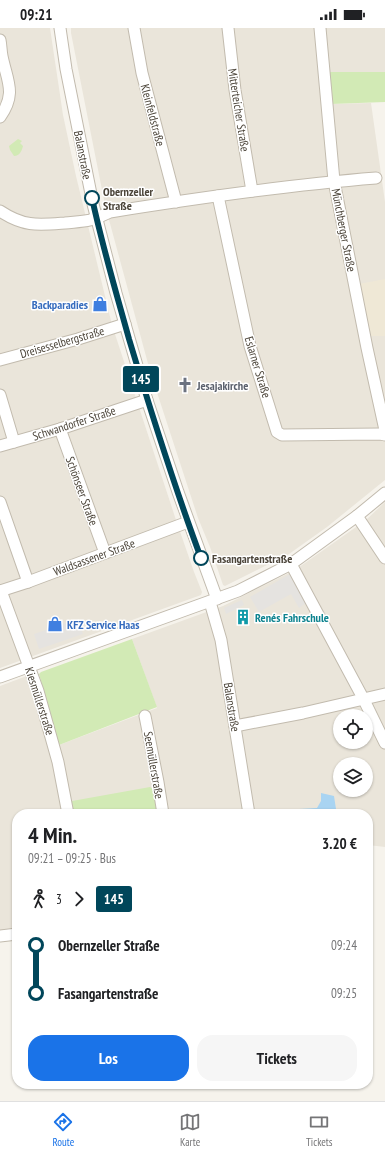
<!DOCTYPE html>
<html lang="de">
<meta charset="utf-8">
<style>
:root{--surface:#fff;--page:#f6f6f6;--text:#202124;--muted:#757577;--line:#e0e0e0;--accent:#1a73e8}
body{margin:0;font-family:"PT Sans Narrow",sans-serif;background:var(--page);color:var(--text);height:100vh;display:flex;flex-direction:column;font-size:15px;white-space:nowrap}
*{box-sizing:border-box;margin:0}
p{font-size:13px;color:var(--muted)}
.icon{flex:none;width:22px;height:22px;fill:none;stroke:currentColor;stroke-width:2;stroke-linecap:round;stroke-linejoin:round}
.map{position:relative;flex:1;overflow:hidden}
.sheet{position:absolute;left:12px;top:781px;width:361px;height:280px;display:flex;flex-direction:column;background:var(--surface);border-radius:16px;box-shadow:0 1px 3px #0004}
.sheet>*{flex:none}
.badge{padding:0 8px;border-radius:3px;font-size:14px;line-height:26px}
.fabs{position:absolute;left:333px;top:681px;display:grid;gap:8px}
.fabs a{display:grid;place-items:center;width:40px;height:40px;border-radius:50%;background:var(--surface);box-shadow:0 1px 3px #0004;font-size:20px}
.map>.badge{position:absolute;translate:-50% -50%;box-shadow:0 0 0 2px #fff}
.legs{display:flex;align-items:center;gap:6px;height:44px;padding:0 16px;font-size:13px}
.legs p{margin-inline-start:auto}
.summary{display:flex;align-items:center;justify-content:space-between;height:68px;padding:0 16px}
h1{font-size:22px;font-weight:700;line-height:30px}
.primary-button{display:flex;gap:8px;margin-top:auto;padding:8px 16px}
.primary-button a{flex:1;height:46px;border-radius:16px;background:var(--accent);color:#fff;font-size:16px;font-weight:700;line-height:46px;text-align:center}
.primary-button a+a{background:var(--page);color:var(--text)}
ul{padding:0 16px;list-style:none}
li{display:flex;align-items:center;gap:14px;height:48px;font-size:15px}
li i{display:grid;place-items:center;width:6px;height:100%;margin:0 5px;background:currentColor}
li i::after{content:'';width:10px;height:10px;margin:-5px;border:3px solid;border-radius:50%;background:var(--surface)}
li p{margin-inline-start:auto}
li:first-child i{background:linear-gradient(#0000 50%,currentColor 0)}
li:last-child i{background:linear-gradient(currentColor 50%,#0000 0)}
.status{display:flex;justify-content:space-between;align-items:center;height:28px;padding:0 20px;background:var(--surface);direction:ltr}
.status svg{height:11px;fill:currentColor}
.tabs{display:flex;justify-content:space-around;align-items:center;height:56px;border-top:1px solid var(--line);background:var(--surface);font-size:11px;color:var(--muted)}
.tabs a{display:grid;justify-items:center;gap:2px}
.tabs .on{color:var(--accent)}
.map>svg:first-child{display:block}
</style>
<div class="status"><b>09:21</b><svg viewBox="0 0 49 12"><path d="M0 12V9h3v3zM5 12V6h3v6zM10 12V3h3v9zM15 12V0h3v12zM26 1h20v11H26zM47 4h2v5h-2z"/></svg></div>
<div class="map">
<svg width="385" height="1073" viewBox="0 0 385 1073">
<rect width="100%" height="100%" fill="#f6f3ec"/>
<!-- residential -->
<g fill="#eae5da" fill-rule="evenodd">
<path d="M 0,0 L 50,0 L 63,87 L 76,148 L 112,297 L 175,489 L 194,544 L 202,564 L 201,567 L 0,640 Z"/>
<path d="M 71,0 L 385,0 L 385,44 L 328,44 L 331,76 L 371,75 L 385,174 L 385,452 L 327,499 L 289,526 L 225,558 L 223,557 L 210,519 L 198,490 L 150,343 L 105,177 L 71,5 Z"/>
<path d="M 385,474 L 385,819 L 368,817 L 368,786 L 17,786 L 17,912 L 0,914 L 0,658 L 24,649 L 39,646 L 59,717 L 157,680 L 132,611 L 223,578 L 295,542 L 366,492 ZM 340,688 L 366,688 L 366,714 L 340,714 ZM 340,736 L 366,736 L 366,762 L 340,762 Z"/>
</g>
<!-- education -->
<path fill="#efe8d6" d="M 385,251 L 385,308 L 369,308 L 359,256 Z"/>
<!-- green -->
<g fill="#d2eab5">
<path d="M 327,44 L 385,44 L 385,74 L 331,76 Z"/>
<path d="M 18,111 L 22,113 L 20,115 L 23,118 C 22,122 20,128 14,128 L 10,122 L 9,118 Z"/>
<path d="M 132,611 L 157,679 L 59,717 L 39,646 L 41,644 Z"/>
<path d="M 150,759 L 156,763 L 161,786 L 71,786 L 70,777 L 72,773 Z"/>
</g>
<!-- parking -->
<g fill="#e5e3e0">
<path d="M 290,546 L 306,575 L 299,580 L 291,566 L 259,584 L 250,569 Z"/>
<path d="M 242,572 L 244,577 L 226,586 L 224,580 Z"/>
<path d="M 78,591 L 83,606 L 39,621 L 34,606 Z"/>
</g>
<!-- water -->
<path fill="#a9d4f2" d="M 321,765 L 334,768 L 336,781 L 325,781 L 321,786 L 288,786 L 299,781 L 317,780 L 321,773 Z"/>
<g fill="none" stroke-linecap="round" stroke-linejoin="round">
<defs>
<g id="minor">
<path d="M 60,0 L 66,41 L 93,176 L 116,265 L 147,372 L 178,464 L 217,571"/>
<path d="M 134,0 L 142,45 L 176,174"/>
<path d="M 228,0 L 235,62 L 252,163"/>
<path d="M 320,0 L 334,153 L 367,320 L 385,402"/>
<path d="M 0,12 C 1,17 1,23 2,28 C 7,53 17,65 0,89"/>
<path d="M 218,168 L 250,318 L 277,404 L 282,407 L 380,406 L 385,407"/>
<path d="M 0,183 C 24,199 38,197 65,195 C 73,194 82,194 90,192 C 97,190 104,187 110,184 C 198,170 287,157 376,150"/>
<path d="M 0,332 L 78,311 L 125,296"/>
<path d="M 0,367 L 14,414"/>
<path d="M 60,401 L 105,525"/>
<path d="M 0,418 L 60,401 L 147,372"/>
<path d="M 0,474 L 28,554"/>
<path d="M 357,488 L 385,530"/>
<path d="M 291,536 L 363,670 L 385,715"/>
<path d="M 0,563 L 28,554 L 188,494"/>
<path d="M 1,563 L 38,663 L 58,734 L 68,786"/>
<path d="M 210,574 L 221,612 L 249,786"/>
<path d="M 0,649 L 238,563 L 291,536 L 357,488 L 385,465"/>
<path d="M 145,688 L 158,754 L 163,786"/>
<path d="M 235,698 L 303,685 L 385,666"/>
<path d="M 0,908 L 17,906"/>
</g>
</defs>
<!-- minor casing -->
<use href="#minor" stroke="#c2bbae" stroke-width="13"/>
<!-- minor -->
<use href="#minor" stroke="#fff" stroke-width="11"/>
</g>
<g fill="none" stroke-linecap="round" stroke-linejoin="round">
<defs>
<path id="line-1" d="M 92,170 C 102,217 116,264 129,311 C 151,384 174,458 201,530"/>
</defs>
<!-- line-1 casing -->
<use href="#line-1" stroke="#fff" stroke-width="9"/>
<!-- line-1 -->
<use href="#line-1" stroke="#00465a" stroke-width="6"/>
</g>
<!-- icons -->
<defs>
<symbol id="shop-bare" viewBox="-9 -9 18 18"><path d="M-5-2.5h2.3a2.7 3.5 0 0 1 5.4 0H5L5.5 6h-11ZM-1.5-2.5h3a1.5 2.3 0 0 0-3 0Z" fill="#3f7fe0" stroke="#fff" stroke-width="2.5" paint-order="stroke"/></symbol>
<symbol id="church-bare" viewBox="-9 -9 18 18"><path d="M-1.2-6h2.4v3.5h3.3v2.4h-3.3V6h-2.4V-.1h-3.3v-2.4h3.3Z" fill="#6b7280" stroke="#fff" stroke-width="2.5" paint-order="stroke"/></symbol>
<symbol id="building-bare" viewBox="-9 -9 18 18"><path d="M-4-6H4V6H1V3H-1V6H-4ZM-2.5-4.3h1.7v1.8h-1.7ZM.8-4.3h1.7v1.8H.8ZM-2.5-1h1.7V.8h-1.7ZM.8-1h1.7V.8H.8Z" fill="#0f9aa8" stroke="#fff" stroke-width="2.5" paint-order="stroke"/></symbol>
</defs>
<g fill-rule="evenodd">
<use href="#shop-bare" x="89" y="265" width="22" height="22"/>
<use href="#church-bare" x="174" y="346" width="22" height="22"/>
<use href="#building-bare" x="232" y="578" width="22" height="22"/>
<use href="#shop-bare" x="44" y="585" width="22" height="22"/>
</g>
<!-- markers -->
<g fill="#fff" stroke="#00465a" stroke-width="2">
<circle cx="92" cy="170" r="7"/>
<circle cx="201" cy="530" r="7"/>
</g>
<g text-anchor="middle" dominant-baseline="central" stroke-width="3" stroke-linejoin="round" paint-order="stroke">
<!-- street labels -->
<g font-size="12" fill="#4b4439" stroke="#fff">
<text transform="translate(239 82) rotate(81)">Mitterteicher Straße</text>
<text transform="translate(153 87) rotate(75)">Kleinfeldstraße</text>
<text transform="translate(83 127) rotate(79)">Balanstraße</text>
<text transform="translate(344 202) rotate(79)">Münchberger Straße</text>
<text transform="translate(62 314) rotate(-16)">Dreisesselbergstraße</text>
<text transform="translate(258 339) rotate(73)">Eslarner Straße</text>
<text transform="translate(74 395) rotate(-18)">Schwandorfer Straße</text>
<text transform="translate(82 463) rotate(70)">Schönseer Straße</text>
<text transform="translate(94 529) rotate(-20)">Waldsassener Straße</text>
<text transform="translate(40 673) rotate(72)">Kiesmüllerstraße</text>
<text transform="translate(232 679) rotate(81)">Balanstraße</text>
<text transform="translate(154 737) rotate(80)">Seemüllerstraße</text>
</g>
<!-- stop labels -->
<g font-size="12" font-weight="bold" fill="#4b4439" stroke="#fff" text-anchor="start">
<text x="103" y="163">Obernzeller<tspan x="103" dy="14">Straße</tspan></text>
<text x="212" y="530">Fasangartenstraße</text>
</g>
<!-- shop labels -->
<g font-size="12" font-weight="bold" fill="#366cbe" stroke="#fff" text-anchor="end">
<text x="88" y="276">Backparadies</text>
<text x="67" y="596" text-anchor="start">KFZ Service Haas</text>
</g>
<!-- worship labels -->
<g font-size="12" font-weight="bold" fill="#5b616d" stroke="#fff" text-anchor="start">
<text x="197" y="357">Jesajakirche</text>
</g>
<!-- culture labels -->
<g font-size="12" font-weight="bold" fill="#0d838f" stroke="#fff" text-anchor="start">
<text x="255" y="589">Renés Fahrschule</text>
</g>
</g>
</svg>
<div class="fabs">
<a><svg class="icon" aria-label="locate" viewBox="0 0 24 24"><circle cx="12" cy="12" r="6"/><path d="M12 2v4M12 18v4M2 12h4M18 12h4"/></svg></a>
<a><svg class="icon" aria-label="layers" viewBox="0 0 24 24"><path d="M12 4l9 5-9 5-9-5zM3 14l9 5 9-5"/></svg></a>
</div>
<b class="badge" style="left:141px;top:351px;background:#00465a;color:#fff">145</b>
<section class="sheet">
<div class="summary"><div><h1>4 Min.</h1><p>09:21 – 09:25 · Bus</p></div><b>3.20 €</b></div>
<div class="legs"><svg class="icon" aria-label="walk" viewBox="0 0 24 24"><circle cx="13" cy="4" r="2"/><path d="M13 8l-2 6 4 7M11 14l-3 7M7 12l3-4h3l4 4"/></svg>3<svg class="icon" aria-label="forward" viewBox="0 0 24 24"><path d="M9 5l7 7-7 7"/></svg><b class="badge" style="background:#00465a;color:#fff">145</b></div>
<ul>
<li><i style="color:#00465a"></i><b>Obernzeller Straße</b><p>09:24</p></li>
<li><i style="color:#00465a"></i><b>Fasangartenstraße</b><p>09:25</p></li>
</ul>
<div class="primary-button"><a>Los</a><a>Tickets</a></div>
</section>
</div>
<nav class="tabs">
<a class="on"><svg class="icon" aria-label="directions" viewBox="0 0 24 24"><path d="M12 3l9 9-9 9-9-9zM9 14v-3h6M13 9l2 2-2 2"/></svg>Route</a>
<a><svg class="icon" aria-label="map" viewBox="0 0 24 24"><path d="M3 6l6-2 6 2 6-2v14l-6 2-6-2-6 2zM9 4v14M15 6v14"/></svg>Karte</a>
<a><svg class="icon" aria-label="tickets" viewBox="0 0 24 24"><path d="M3 7h18v10H3zM15 7v10"/></svg>Tickets</a>
</nav>
